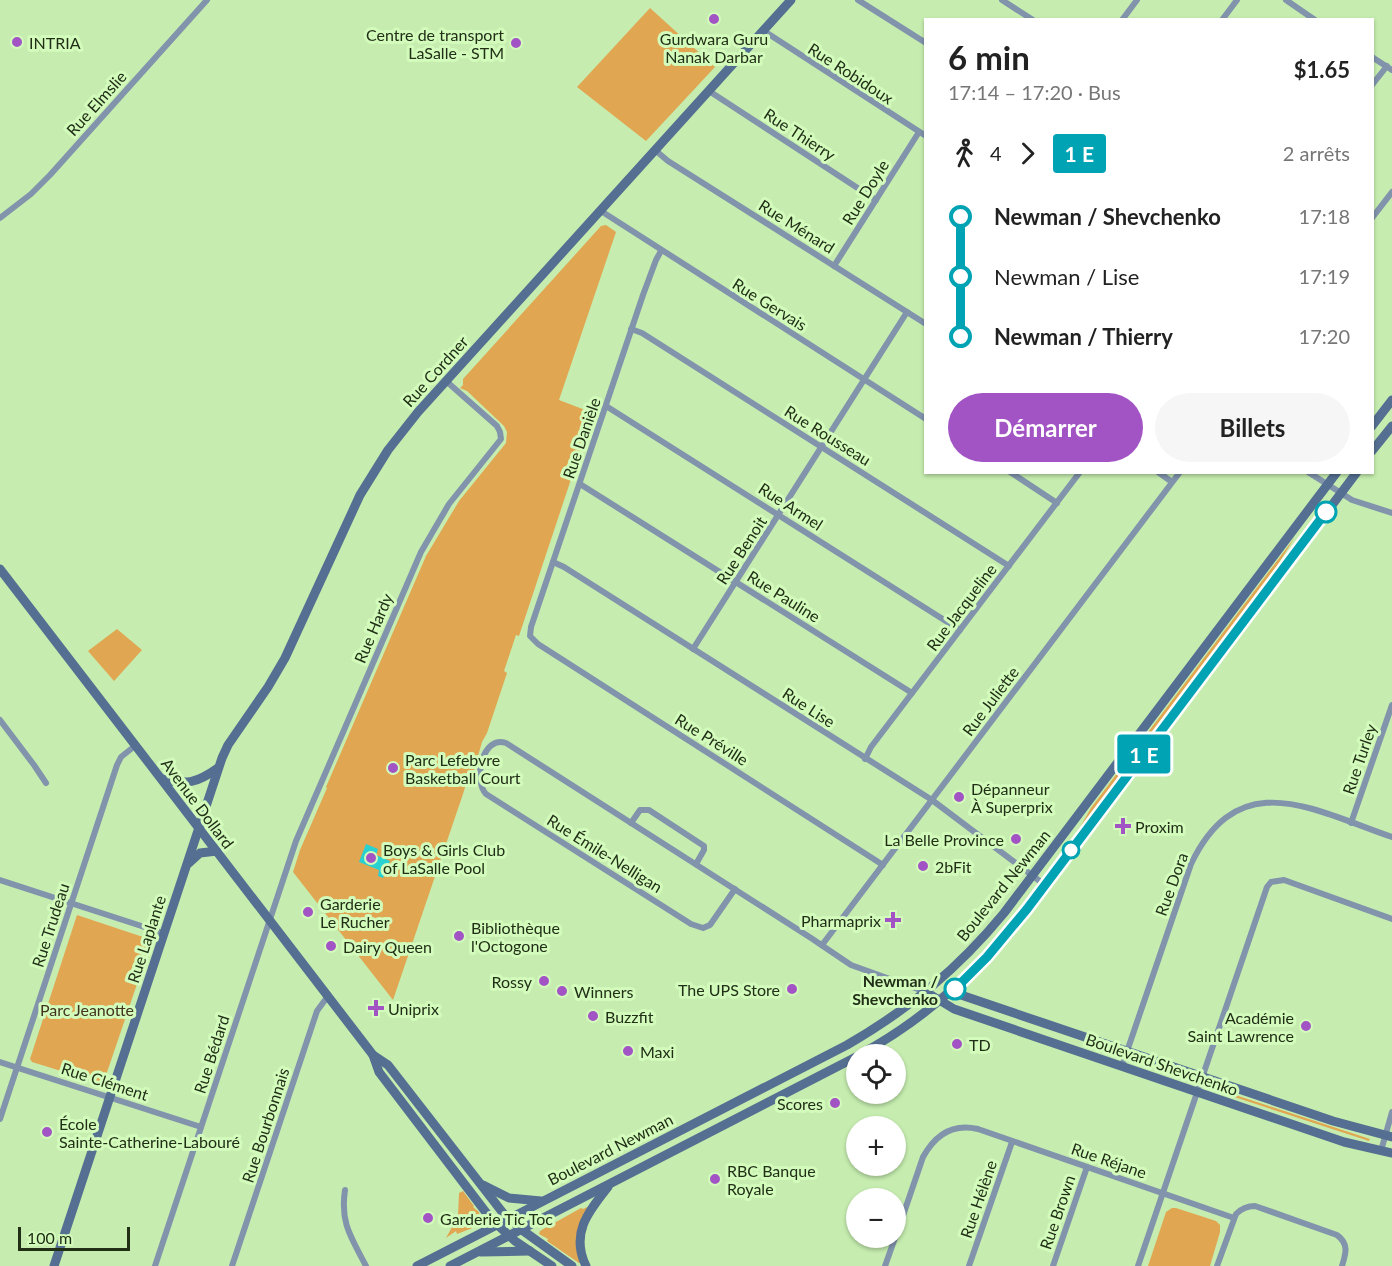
<!DOCTYPE html>
<html lang="fr">
<meta charset="utf-8">
<style>
:root{--surface:#fff;--page:#f6f6f6;--text:#222;--muted:#767676;--accent:#a254c5}
body{margin:0;font-family:Lato,sans-serif;background:var(--page);color:var(--text);height:100vh;display:flex;flex-direction:column;font-size:22px;white-space:nowrap}
*{box-sizing:border-box;margin:0}
p{font-size:20px;color:var(--muted)}
.icon{flex:none;width:33px;height:33px;fill:none;stroke:currentColor;stroke-width:2;stroke-linecap:round;stroke-linejoin:round}
.map{position:relative;flex:1;overflow:hidden}
.details{position:absolute;left:924px;top:18px;width:450px;height:456px;display:flex;flex-direction:column;background:var(--surface);border-radius:0px;box-shadow:0 2px 4px #0004}
.details>*{flex:none}
.badge{padding:0 12px;border-radius:4px;font-size:21px;line-height:39px}
.controls{position:absolute;left:846px;top:1044px;display:grid;gap:12px}
.controls a{display:grid;place-items:center;width:60px;height:60px;border-radius:50%;background:var(--surface);box-shadow:0 2px 4px #0004;font-size:30px}
.scale{position:absolute;left:18px;bottom:15px;width:112px;box-sizing:border-box;padding-left:6px;border:3px solid #212f17;border-top:0;font-size:16px;line-height:21px;white-space:nowrap;color:#212f17;-webkit-text-stroke:4px #d3fbbc;paint-order:stroke}
.map>.badge{position:absolute;translate:-50% -50%;box-shadow:0 0 0 3px #fff}
.legs{display:flex;align-items:center;gap:9px;height:66px;padding:0 24px;font-size:20px}
.legs p{margin-inline-start:auto}
.summary{display:flex;align-items:center;justify-content:space-between;height:102px;padding:0 24px}
h1{font-size:33px;font-weight:700;line-height:45px}
.action{display:flex;gap:12px;margin-top:auto;padding:12px 24px}
.action a{flex:1;height:69px;border-radius:36px;background:var(--accent);color:#fff;font-size:24px;font-weight:700;line-height:69px;text-align:center}
.action a+a{background:var(--page);color:var(--text)}
ul{padding:0 24px;list-style:none}
li{display:flex;align-items:center;gap:21px;height:60px;font-size:22px}
li i{display:grid;place-items:center;width:9px;height:100%;margin:0 8px;background:currentColor}
li i::after{content:'';width:15px;height:15px;margin:-8px;border:4px solid;border-radius:50%;background:var(--surface)}
li p{margin-inline-start:auto}
li:first-child i{background:linear-gradient(#0000 50%,currentColor 0)}
li:last-child i{background:linear-gradient(currentColor 50%,#0000 0)}
.map>svg:first-child{display:block}
</style>
<div class="map">
<svg width="1392" height="1266" viewBox="0 0 1392 1266">
<rect width="100%" height="100%" fill="#c6edaf"/>
<!-- green -->
<g fill="#e1a651">
<path d="M 650,8 L 715,67 L 646,141 L 577,87 Z"/>
<path d="M 606,225 L 616,232 L 559,400 L 593,413 L 519,636 L 516,635 L 504,671 L 507,673 L 487,733 L 482,742 L 471,781 L 467,781 L 463,794 L 393,1000 L 293,872 L 300,850 L 327,788 L 326,787 L 426,556 L 459,501 L 506,443 L 507,432 L 504,426 L 467,391 L 460,388 L 463,385 L 463,379 L 601,226 Z"/>
<path d="M 1295,537 L 1277,566 L 1075,836 L 1091,808 Z"/>
<path d="M 117,629 L 142,650 L 114,681 L 88,651 Z"/>
<path d="M 77,915 L 152,940 L 103,1084 L 32,1062 L 30,1059 Z"/>
<path d="M 1214,1088 L 1370,1139 L 1369,1141 L 1213,1090 Z"/>
<path d="M 463,1191 L 474,1206 L 473,1207 L 479,1212 L 481,1221 L 475,1227 L 457,1234 L 456,1231 L 446,1238 L 458,1216 L 459,1193 Z"/>
<path d="M 587,1207 L 581,1263 L 579,1263 L 547,1241 L 548,1239 L 539,1234 L 540,1231 L 581,1208 L 583,1209 Z"/>
<path d="M 1176,1208 L 1216,1221 L 1220,1225 L 1220,1232 L 1210,1266 L 1148,1266 L 1166,1212 L 1172,1208 Z"/>
</g>
<!-- water -->
<path fill="#29d1d0" d="M 366,844 L 378,849 L 376,855 L 390,861 L 383,878 L 378,876 L 379,870 L 359,862 Z"/>
<g fill="none" stroke-linecap="round" stroke-linejoin="round">
<!-- street -->
<g stroke="#8194ac" stroke-width="6">
<path d="M 858,0 L 926,43"/>
<path d="M 1002,0 L 1033,20"/>
<path d="M 1286,0 L 1315,20"/>
<path d="M 1122,20 L 1137,0"/>
<path d="M 1222,20 L 1237,0"/>
<path d="M 764,31 L 926,136"/>
<path d="M 1372,57 L 1392,70"/>
<path d="M 1372,85 L 1387,66"/>
<path d="M 709,91 L 876,200"/>
<path d="M 655,150 L 668,161 L 926,324"/>
<path d="M 601,211 L 926,419"/>
<path d="M 0,218 L 31,194 L 50,175 L 207,0"/>
<path d="M 1372,218 L 1392,192"/>
<path d="M 661,251 L 656,260 L 643,295 L 531,627 L 530,636 L 538,644 L 883,865"/>
<path d="M 834,266 L 919,132"/>
<path d="M 631,329 L 642,333 L 1009,566"/>
<path d="M 606,406 L 960,630"/>
<path d="M 1010,472 L 1057,503"/>
<path d="M 1158,472 L 1172,482"/>
<path d="M 1308,472 L 1352,500 L 1392,513"/>
<path d="M 580,484 L 912,693"/>
<path d="M 553,562 L 564,567 L 932,800 L 1045,885"/>
<path d="M 693,649 L 907,312"/>
<path d="M 0,720 L 34,765 L 46,783"/>
<path d="M 865,759 L 871,747 L 1080,472"/>
<path d="M 631,823 L 640,810 L 649,810 L 704,846 L 704,850 L 696,864"/>
<path d="M 1351,823 L 1392,705"/>
<path d="M 0,880 L 163,933"/>
<path d="M 735,889 L 710,925 L 703,928 L 691,924 L 486,794 C 473,780 482,735 506,743 L 811,938 L 851,965 L 926,992"/>
<path d="M 822,945 L 1180,472"/>
<path d="M 0,1062 L 201,1127"/>
<path d="M 1122,1066 L 1191,864 C 1239,764 1313,810 1392,837"/>
<path d="M 0,1119 L 117,765 L 121,757 L 136,745"/>
<path d="M 1381,1151 L 1392,1112"/>
<path d="M 345,1190 C 340,1223 351,1237 366,1266"/>
<path d="M 896,1236 L 923,1157 C 935,1135 953,1123 978,1129 L 1234,1218"/>
<path d="M 155,1266 L 296,841 L 421,552 L 449,504 L 501,439 L 500,432 L 497,426 L 446,381"/>
<path d="M 232,1266 L 317,1011 L 328,996"/>
<path d="M 885,1266 L 895,1238"/>
<path d="M 969,1266 L 1012,1142"/>
<path d="M 1053,1266 L 1087,1167"/>
<path d="M 1138,1266 L 1267,887 L 1271,882 L 1284,880 L 1392,919"/>
<path d="M 1217,1266 L 1236,1214 C 1242,1208 1247,1206 1255,1206 L 1337,1235 C 1349,1244 1346,1253 1342,1266"/>
</g>
<!-- secondary -->
<g stroke="#546f91" stroke-width="9">
<path d="M 1372,426 L 1392,400"/>
<path d="M 1372,451 L 1392,426"/>
<path d="M 0,569 L 373,1055 L 379,1072 L 491,1219 L 515,1241 L 552,1266"/>
<path d="M 162,779 C 187,785 197,783 218,768"/>
<path d="M 189,863 L 200,853 L 217,851"/>
<path d="M 926,992 L 954,1009 L 1344,1142 L 1392,1153"/>
<path d="M 947,994 L 961,995 L 1333,1121 L 1392,1137"/>
<path d="M 861,1054 C 941,1010 991,956 1045,885 L 1357,472"/>
<path d="M 373,1055 L 388,1065 L 503,1213 L 522,1230 L 572,1266"/>
<path d="M 483,1185 L 509,1198 L 541,1201"/>
<path d="M 481,1252 L 530,1251"/>
<path d="M 54,1266 L 222,758 L 228,745 L 268,687 L 285,658 L 360,495 L 388,450 L 418,412 L 791,0"/>
<path d="M 417,1266 L 847,1045 C 909,1009 958,969 1004,913 L 1337,472"/>
<path d="M 450,1266 L 856,1057"/>
<path d="M 586,1266 C 570,1233 589,1211 608,1187"/>
</g>
</g>
<g fill="none" stroke-linecap="round" stroke-linejoin="round">
<defs>
<path id="line-1" d="M 955,989 L 987,957 L 1027,909 L 1326,512"/>
</defs>
<!-- line-1 casing -->
<use href="#line-1" stroke="#fff" stroke-width="14"/>
<!-- line-1 -->
<use href="#line-1" stroke="#00a3b4" stroke-width="9"/>
</g>
<!-- markers -->
<g fill="#a254c5" stroke="#d3fbbc" stroke-width="2">
<circle cx="714" cy="19" r="6"/>
<circle cx="17" cy="42" r="6"/>
<circle cx="516" cy="43" r="6"/>
<circle cx="393" cy="768" r="6"/>
<circle cx="959" cy="797" r="6"/>
<path d="M1120 817h6v6h6v6h-6v6h-6v-6h-6v-6h6z"/>
<circle cx="1016" cy="839" r="6"/>
<circle cx="371" cy="858" r="6"/>
<circle cx="923" cy="866" r="6"/>
<circle cx="308" cy="912" r="6"/>
<path d="M890 911h6v6h6v6h-6v6h-6v-6h-6v-6h6z"/>
<circle cx="459" cy="936" r="6"/>
<circle cx="331" cy="946" r="6"/>
<circle cx="544" cy="981" r="6"/>
<circle cx="792" cy="989" r="6"/>
<circle cx="562" cy="991" r="6"/>
<path d="M373 999h6v6h6v6h-6v6h-6v-6h-6v-6h6z"/>
<circle cx="593" cy="1016" r="6"/>
<circle cx="1306" cy="1026" r="6"/>
<circle cx="957" cy="1044" r="6"/>
<circle cx="628" cy="1051" r="6"/>
<circle cx="835" cy="1103" r="6"/>
<circle cx="47" cy="1132" r="6"/>
<circle cx="715" cy="1179" r="6"/>
<circle cx="428" cy="1218" r="6"/>
</g>
<g fill="#fff" stroke="#00a3b4" stroke-width="3">
<circle cx="1326" cy="512" r="10"/>
<circle cx="1071" cy="850" r="8"/>
<circle cx="955" cy="989" r="10"/>
</g>
<g text-anchor="middle" dominant-baseline="central" stroke-width="6" stroke-linejoin="round" paint-order="stroke">
<!-- poi labels -->
<g font-size="16" fill="#212f17" stroke="#d3fbbc" text-anchor="start">
<text x="504" y="34" text-anchor="end">Centre de transport<tspan x="504" dy="18">LaSalle - STM</tspan></text>
<text x="714" y="38" text-anchor="middle">Gurdwara Guru<tspan x="714" dy="18">Nanak Darbar</tspan></text>
<text x="29" y="42">INTRIA</text>
<text x="405" y="759">Parc Lefebvre<tspan x="405" dy="18">Basketball Court</tspan></text>
<text x="971" y="788">Dépanneur<tspan x="971" dy="18">À Superprix</tspan></text>
<text x="1135" y="826">Proxim</text>
<text x="1004" y="839" text-anchor="end">La Belle Province</text>
<text x="383" y="849">Boys &amp; Girls Club<tspan x="383" dy="18">of LaSalle Pool</tspan></text>
<text x="935" y="866">2bFit</text>
<text x="320" y="903">Garderie<tspan x="320" dy="18">Le Rucher</tspan></text>
<text x="881" y="920" text-anchor="end">Pharmaprix</text>
<text x="471" y="927">Bibliothèque<tspan x="471" dy="18">l'Octogone</tspan></text>
<text x="343" y="946">Dairy Queen</text>
<text x="532" y="981" text-anchor="end">Rossy</text>
<text x="780" y="989" text-anchor="end">The UPS Store</text>
<text x="574" y="991">Winners</text>
<text x="388" y="1008">Uniprix</text>
<text x="605" y="1016">Buzzfit</text>
<text x="1294" y="1017" text-anchor="end">Académie<tspan x="1294" dy="18">Saint Lawrence</tspan></text>
<text x="969" y="1044">TD</text>
<text x="640" y="1051">Maxi</text>
<text x="823" y="1103" text-anchor="end">Scores</text>
<text x="59" y="1123">École<tspan x="59" dy="18">Sainte-Catherine-Labouré</tspan></text>
<text x="727" y="1170">RBC Banque<tspan x="727" dy="18">Royale</tspan></text>
<text x="440" y="1218">Garderie Tic Toc</text>
</g>
<!-- street labels -->
<g font-size="16" fill="#212f17" stroke="#d3fbbc">
<text transform="translate(851 73) rotate(33)">Rue Robidoux</text>
<text transform="translate(96 103) rotate(-48)">Rue Elmslie</text>
<text transform="translate(800 134) rotate(33)">Rue Thierry</text>
<text transform="translate(865 192) rotate(-58)">Rue Doyle</text>
<text transform="translate(797 226) rotate(32)">Rue Ménard</text>
<text transform="translate(770 304) rotate(32)">Rue Gervais</text>
<text transform="translate(435 371) rotate(-48)">Rue Cordner</text>
<text transform="translate(828 435) rotate(32)">Rue Rousseau</text>
<text transform="translate(581 438) rotate(-71)">Rue Danièle</text>
<text transform="translate(791 506) rotate(33)">Rue Armel</text>
<text transform="translate(741 550) rotate(-57)">Rue Benoit</text>
<text transform="translate(784 596) rotate(32)">Rue Pauline</text>
<text transform="translate(961 607) rotate(-53)">Rue Jacqueline</text>
<text transform="translate(373 628) rotate(-67)">Rue Hardy</text>
<text transform="translate(990 701) rotate(-53)">Rue Juliette</text>
<text transform="translate(809 707) rotate(33)">Rue Lise</text>
<text transform="translate(712 739) rotate(32)">Rue Préville</text>
<text transform="translate(1359 759) rotate(-71)">Rue Turley</text>
<text transform="translate(198 803) rotate(53)">Avenue Dollard</text>
<text transform="translate(605 853) rotate(32)">Rue Émile-Nelligan</text>
<text transform="translate(1171 884) rotate(-70)">Rue Dora</text>
<text transform="translate(1003 885) rotate(-51)">Boulevard Newman</text>
<text transform="translate(50 925) rotate(-72)">Rue Trudeau</text>
<text transform="translate(146 939) rotate(-72)">Rue Laplante</text>
<text transform="translate(211 1054) rotate(-72)">Rue Bédard</text>
<text transform="translate(1162 1064) rotate(19)">Boulevard Shevchenko</text>
<text transform="translate(105 1081) rotate(18)">Rue Clément</text>
<text transform="translate(265 1125) rotate(-72)">Rue Bourbonnais</text>
<text transform="translate(610 1149) rotate(-27)">Boulevard Newman</text>
<text transform="translate(1109 1160) rotate(19)">Rue Réjane</text>
<text transform="translate(978 1199) rotate(-71)">Rue Hélène</text>
<text transform="translate(1057 1212) rotate(-71)">Rue Brown</text>
</g>
<!-- stop labels -->
<g font-size="16" font-weight="bold" fill="#212f17" stroke="#d3fbbc" text-anchor="end">
<text x="938" y="980">Newman /<tspan x="938" dy="18">Shevchenko</tspan></text>
</g>
<!-- park labels -->
<g font-size="16" fill="#423420" stroke="#d3fbbc">
<text x="87" y="1009">Parc Jeanotte</text>
</g>
</g>
</svg>
<div class="controls">
<a><svg class="icon" aria-label="locate" viewBox="0 0 24 24"><circle cx="12" cy="12" r="6"/><path d="M12 2v4M12 18v4M2 12h4M18 12h4"/></svg></a>
<a>+</a>
<a>−</a>
</div>
<div class="scale">100 m</div>
<b class="badge" style="left:1144px;top:754px;background:#00a3b4;color:#fff">1 E</b>
<section class="details">
<div class="summary"><div><h1>6 min</h1><p>17:14 – 17:20 · Bus</p></div><b>$1.65</b></div>
<div class="legs"><svg class="icon" aria-label="walk" viewBox="0 0 24 24"><circle cx="13" cy="4" r="2"/><path d="M13 8l-2 6 4 7M11 14l-3 7M7 12l3-4h3l4 4"/></svg>4<svg class="icon" aria-label="forward" viewBox="0 0 24 24"><path d="M9 5l7 7-7 7"/></svg><b class="badge" style="background:#00a3b4;color:#fff">1 E</b><p>2 arrêts</p></div>
<ul>
<li><i style="color:#00a3b4"></i><b>Newman / Shevchenko</b><p>17:18</p></li>
<li><i style="color:#00a3b4"></i><span>Newman / Lise</span><p>17:19</p></li>
<li><i style="color:#00a3b4"></i><b>Newman / Thierry</b><p>17:20</p></li>
</ul>
<div class="action"><a>Démarrer</a><a>Billets</a></div>
</section>
</div>
